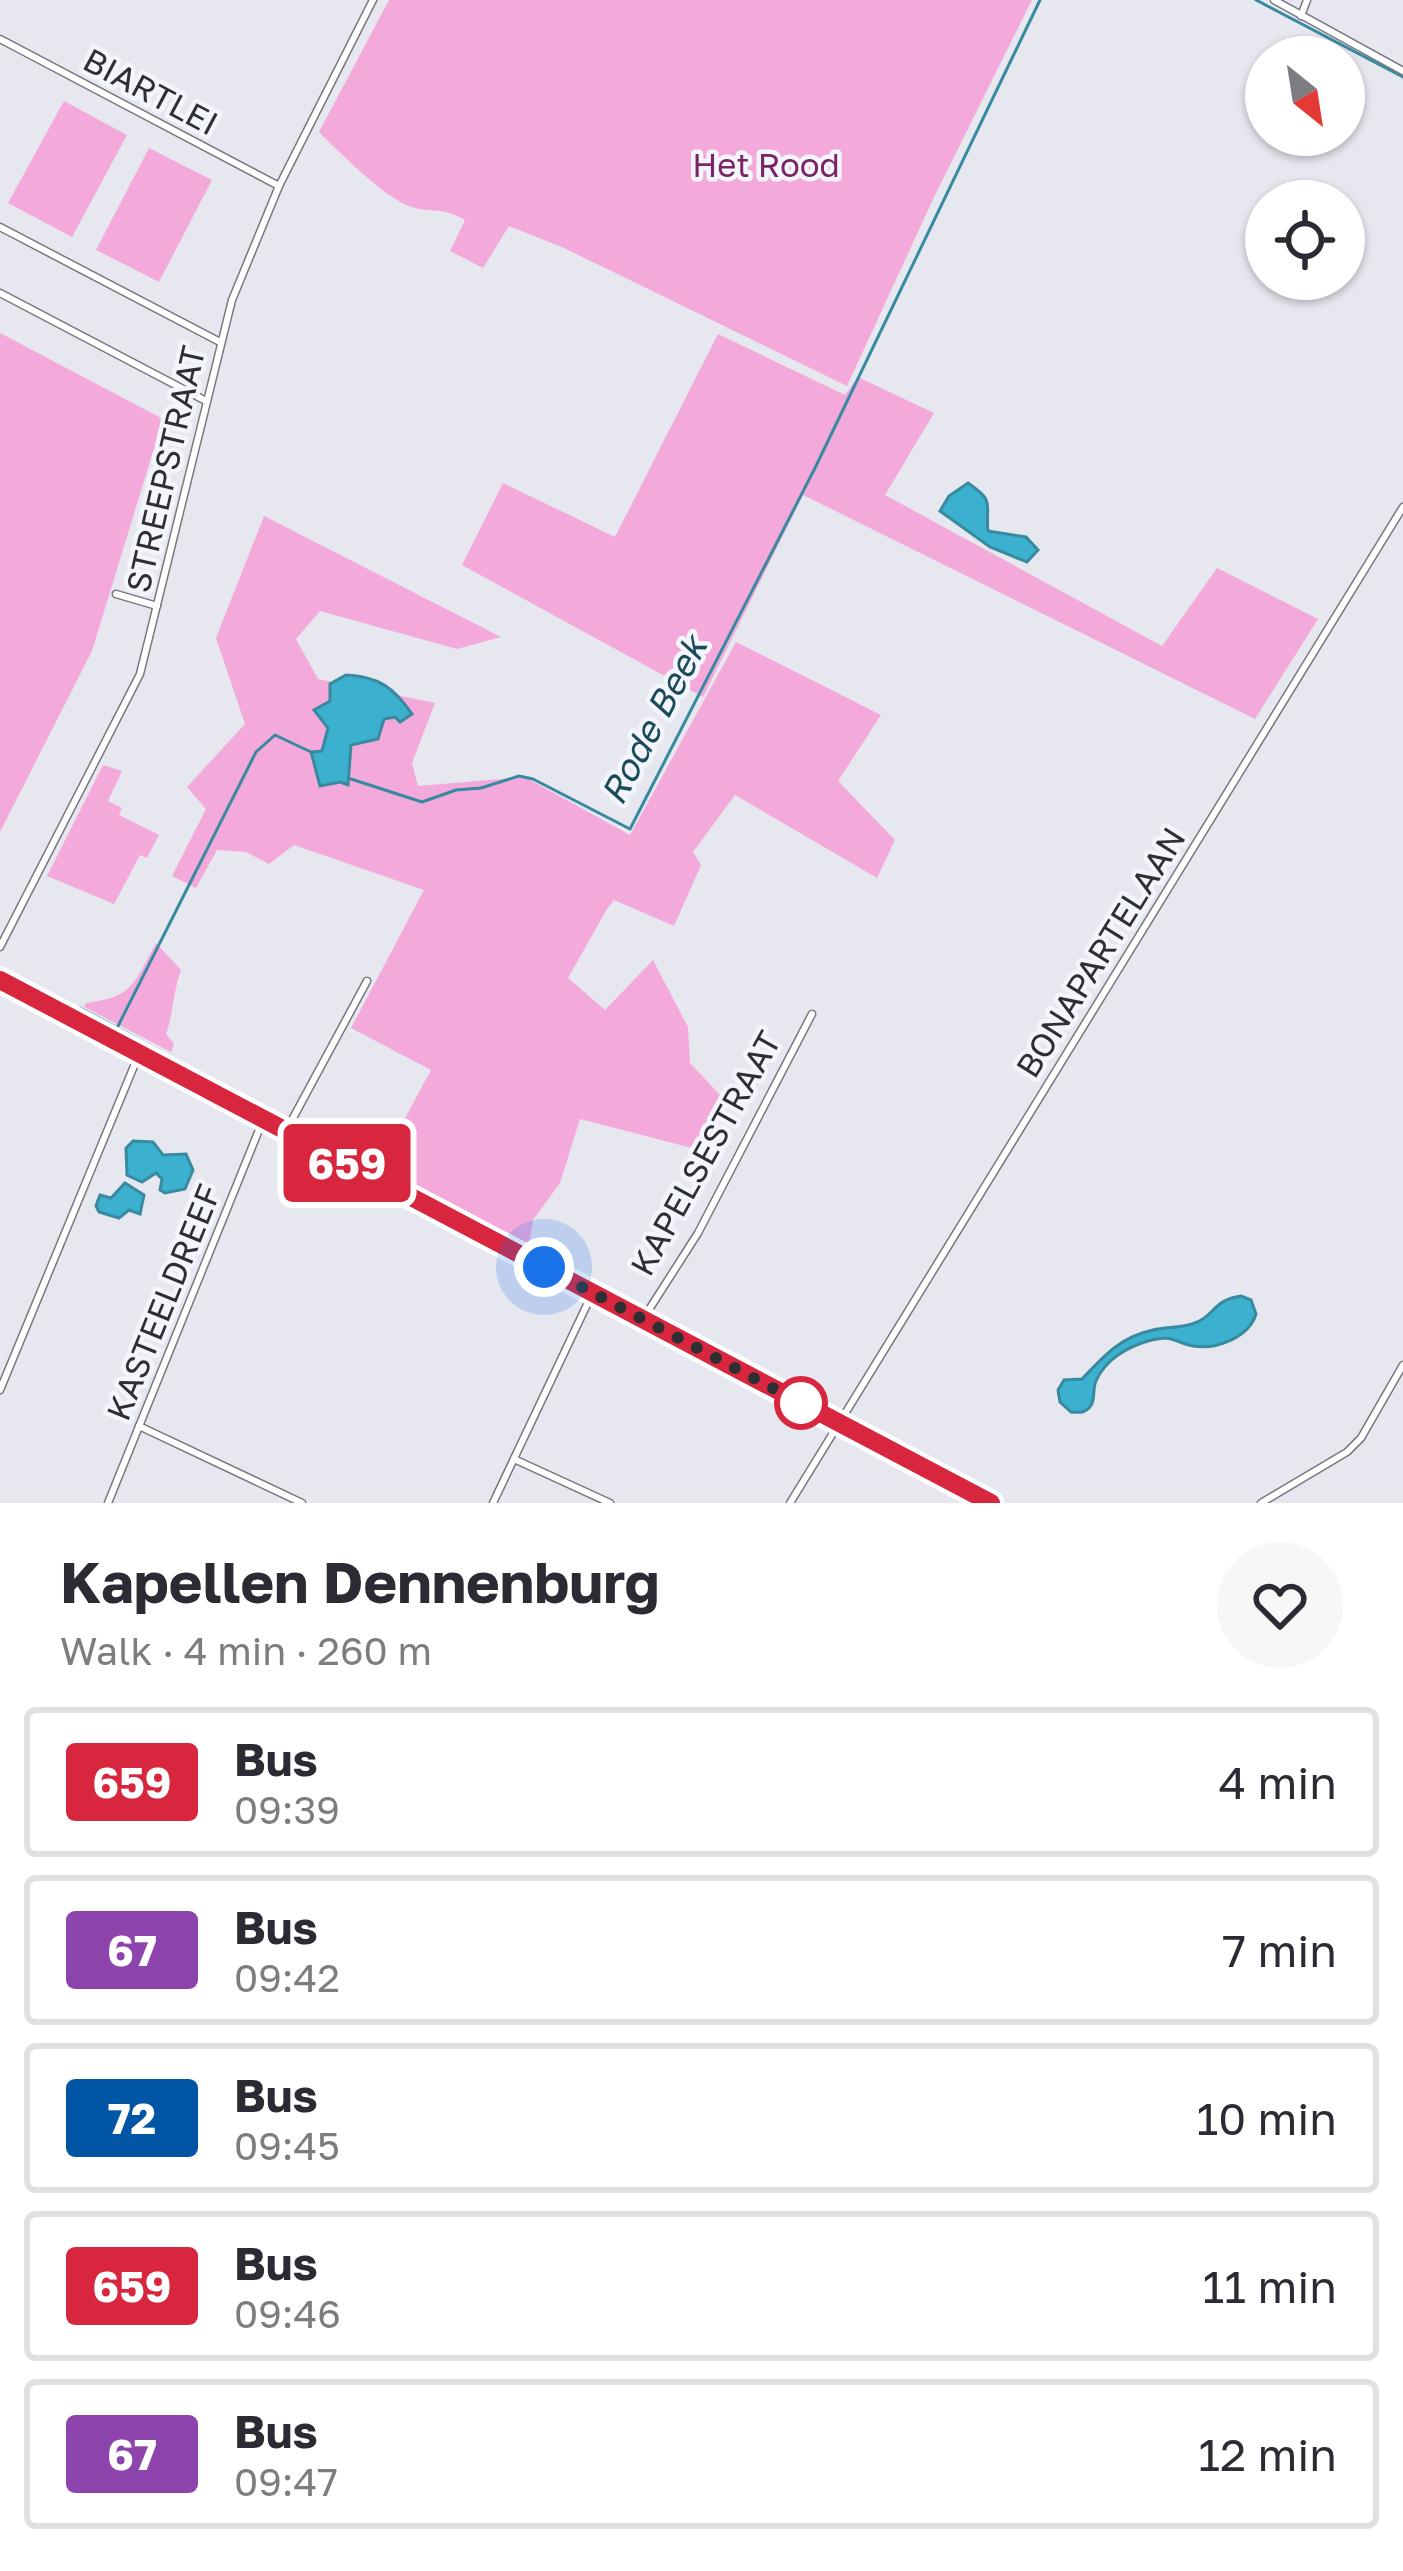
<!DOCTYPE html>
<meta charset="utf-8">
<style>
:root{--surface:#fff;--page:#f7f7f7;--text:#2b2b33;--muted:#7c7c81;--line:#e1e1e2}
body{margin:0;font-family:"Golos Text",sans-serif;background:var(--page);color:var(--text);height:100vh;display:flex;flex-direction:column;font-size:45px;white-space:nowrap}
*{box-sizing:border-box;margin:0}
p{font-size:39px;color:var(--muted)}
.icon{flex:none;width:66px;height:66px;fill:none;stroke:currentColor;stroke-width:2;stroke-linecap:round;stroke-linejoin:round}
.map{position:relative;height:1503px;overflow:hidden}
.details{display:flex;flex-direction:column;background:var(--surface);flex:1}
.details>*{flex:none}
.badge{padding:0 24px;border-radius:9px;font-size:42px;line-height:78px}
.needle{width:78px;rotate:150deg}
.fabs{position:absolute;left:1245px;top:36px;display:grid;gap:24px}
.fabs a{display:grid;place-items:center;width:120px;height:120px;border-radius:50%;background:var(--surface);box-shadow:0 3px 9px #0004;font-size:60px}
.you{position:absolute;width:60px;height:60px;margin:-30px;border:9px solid #fff;border-radius:50%;background:#1a73e8;box-shadow:0 0 0 18px #1a73e833}
.map>.badge{position:absolute;translate:-50% -50%;box-shadow:0 0 0 6px #fff}
.round{display:grid;place-items:center;flex:none;width:126px;height:126px;border-radius:63px;background:var(--page)}
.head{display:flex;align-items:center;justify-content:space-between;height:204px;padding:0 60px}
h1{font-size:57px;font-weight:700;line-height:90px}
ul{padding:0;list-style:none}
li{display:flex;align-items:center;gap:36px;height:150px;margin:0 24px 18px;padding:0 36px;border:6px solid var(--line);border-radius:12px}
li div{flex:1}
li b{display:block;font-size:45px}
li em{font-style:normal}
li .badge{min-width:132px;font-weight:700;text-align:center}
.map>svg:first-child{display:block}
</style>
<div class="map">
<svg width="1403" height="1503" viewBox="0 0 1403 1503">
<rect width="100%" height="100%" fill="#e6e7ef"/>
<!-- green -->
<g fill="#f3aadb">
<path d="M 389,0 L 1032,0 L 935,195 L 847,386 L 564,248 L 509,226 L 483,268 L 450,251 L 465,220 C 438,205 430,214 409,206 C 384,197 339,152 319,132 Z"/>
<path d="M 64,101 L 127,135 L 72,237 L 8,203 Z"/>
<path d="M 149,148 L 212,180 L 159,282 L 96,250 Z"/>
<path d="M 0,333 L 163,419 L 92,651 L 0,832 Z"/>
<path d="M 718,334 L 845,395 L 858,377 L 934,413 L 885,495 L 1162,646 L 1217,568 L 1318,619 L 1255,719 L 803,495 L 703,697 L 462,565 L 503,483 L 615,537 Z"/>
<path d="M 264,516 L 501,637 L 457,649 L 320,611 L 296,639 L 318,679 L 435,703 L 412,763 L 418,786 L 525,777 L 630,835 L 736,642 L 881,715 L 838,781 L 895,840 L 877,878 L 735,795 L 693,852 L 701,865 L 674,926 L 614,900 L 607,909 L 568,978 L 605,1010 L 653,960 L 688,1027 L 690,1063 L 722,1097 L 696,1149 L 580,1119 L 560,1183 L 533,1220 L 528,1250 L 377,1170 L 431,1070 L 351,1028 L 424,890 L 294,845 L 269,864 L 246,852 L 217,850 L 196,888 L 172,876 L 206,809 L 187,787 L 245,724 L 216,638 Z"/>
<path d="M 103,765 L 122,771 L 108,801 L 122,808 L 119,815 L 159,835 L 147,858 L 140,855 L 114,904 L 47,876 Z"/>
<path d="M 156,943 L 181,970 C 173,992 174,1011 166,1034 L 174,1044 L 171,1052 L 84,1007 L 86,1003 C 134,997 134,983 156,943 Z"/>
</g>
<!-- water -->
<g fill="#3cb1cf" stroke="#388aa0" stroke-width="3">
<path d="M 968,483 C 996,502 985,503 988,531 L 1026,537 L 1038,550 L 1027,562 L 990,547 L 940,511 L 949,496 Z"/>
<path d="M 346,675 C 378,676 394,688 412,714 L 400,722 L 395,717 L 384,719 L 378,739 L 351,745 L 348,785 L 340,782 L 320,786 L 311,752 L 322,751 L 328,728 L 314,710 L 330,701 L 330,684 Z"/>
<path d="M 133,1141 L 153,1142 L 163,1155 L 186,1154 L 193,1170 L 185,1189 L 165,1193 L 160,1190 L 162,1179 L 156,1173 L 142,1182 L 127,1175 L 126,1148 Z"/>
<path d="M 125,1183 L 144,1195 L 140,1214 L 129,1210 L 119,1218 L 99,1212 L 96,1206 L 100,1195 L 111,1198 Z"/>
<path d="M 1241,1296 L 1251,1300 L 1256,1314 C 1249,1337 1217,1350 1193,1346 C 1173,1342 1173,1334 1148,1341 C 1127,1347 1105,1360 1096,1381 C 1092,1390 1096,1401 1089,1408 C 1082,1414 1079,1412 1071,1412 L 1060,1402 L 1058,1390 L 1064,1380 L 1082,1379 C 1104,1356 1120,1337 1153,1330 C 1166,1327 1180,1328 1192,1324 C 1215,1317 1212,1300 1241,1296 Z"/>
</g>
<g fill="none" stroke-linecap="round" stroke-linejoin="round">
<!-- stream -->
<g stroke="#388aa0" stroke-width="3">
<path d="M 1256,0 L 1403,77"/>
<path d="M 351,779 L 422,802 L 456,790 L 481,788 L 519,776 L 533,779 L 630,829 L 815,468 L 1040,0"/>
<path d="M 80,1008 L 287,1119"/>
<path d="M 117,1028 L 256,752 L 275,735 L 313,753"/>
</g>
<defs>
<g id="street">
<path d="M 1274,0 L 1403,71"/>
<path d="M 1301,16 L 1307,0"/>
<path d="M 0,39 L 279,186"/>
<path d="M 0,227 L 220,342"/>
<path d="M 0,293 L 206,401"/>
<path d="M 116,594 L 157,606"/>
<path d="M 0,947 L 140,674 L 232,300 L 279,186 L 373,0"/>
<path d="M 286,1131 L 367,981"/>
<path d="M 643,1319 L 698,1233 L 812,1014"/>
<path d="M 0,1390 L 139,1054"/>
<path d="M 139,1426 L 302,1503"/>
<path d="M 514,1459 L 610,1503"/>
<path d="M 108,1503 L 263,1120"/>
<path d="M 493,1503 L 593,1292"/>
<path d="M 790,1503 L 1403,507"/>
<path d="M 1261,1503 L 1347,1452 L 1361,1438 L 1403,1365"/>
</g>
<path id="primary" d="M 0,980 L 991,1503"/>
</defs>
<!-- street casing -->
<use href="#street" stroke="#77787f" stroke-width="9"/>
<!-- primary casing -->
<use href="#primary" stroke="#77787f" stroke-width="12"/>
<!-- street -->
<use href="#street" stroke="#fff" stroke-width="6"/>
<!-- primary -->
<use href="#primary" stroke="#fff" stroke-width="9"/>
</g>
<g fill="none" stroke-linecap="round" stroke-linejoin="round">
<defs>
<path id="line" d="M 0,980 L 991,1503"/>
</defs>
<!-- line casing -->
<use href="#line" stroke="#fff" stroke-width="27"/>
<!-- line -->
<use href="#line" stroke="#d7263d" stroke-width="18"/>
<!-- walk -->
<path stroke="#2e2f32" stroke-width="12" stroke-dasharray="0 21.6" d="M 544,1267 L 801,1403"/>
</g>
<!-- markers -->
<circle fill="#fff" stroke="#d7263d" stroke-width="6" cx="801" cy="1403" r="24"/>
<g text-anchor="middle" dominant-baseline="central" stroke-width="9" stroke-linejoin="round" paint-order="stroke">
<!-- street labels -->
<g font-size="33" fill="#2e2f32" stroke="#f3f5fc">
<text transform="translate(151 91) rotate(28)">BIARTLEI</text>
<text transform="translate(165 469) rotate(-77)">STREEPSTRAAT</text>
<text transform="translate(1100 952) rotate(-58)">BONAPARTELAAN</text>
<text transform="translate(705 1153) rotate(-61)">KAPELSESTRAAT</text>
<text transform="translate(163 1302) rotate(-68)">KASTEELDREEF</text>
</g>
<!-- park labels -->
<g font-size="33" fill="#7b2465" stroke="#f3f5fc">
<text x="766" y="164">Het Rood</text>
</g>
<!-- water labels -->
<g font-size="36" font-style="italic" fill="#1b4b59" stroke="#f3f5fc">
<text transform="translate(653 720) rotate(-62)">Rode Beek</text>
</g>
</g>
</svg>
<div class="fabs">
<a><svg class="needle" viewBox="-14 -14 28 28"><path d="M0-13l5 13h-10z" fill="#e53935"/><path d="M0 13l5-13h-10z" fill="#7c7c81"/></svg></a>
<a><svg class="icon" aria-label="locate" viewBox="0 0 24 24"><circle cx="12" cy="12" r="6"/><path d="M12 2v4M12 18v4M2 12h4M18 12h4"/></svg></a>
</div>
<div class="you" style="left:544px;top:1267px"></div>
<b class="badge" style="left:347px;top:1163px;background:#d7263d;color:#fff">659</b>
</div>
<section class="details">
<div class="head"><div><h1>Kapellen Dennenburg</h1><p>Walk · 4 min · 260 m</p></div><a class="round"><svg class="icon" aria-label="heart" viewBox="0 0 24 24"><path d="M12 20l-8-8c-3-5 5-10 8-4 3-6 11-1 8 4z"/></svg></a></div>
<ul>
<li><span class="badge" style="background:#d7263d;color:#fff">659</span><div><b>Bus</b><p>09:39</p></div><em>4 min</em></li>
<li><span class="badge" style="background:#8e44ad;color:#fff">67</span><div><b>Bus</b><p>09:42</p></div><em>7 min</em></li>
<li><span class="badge" style="background:#0056a4;color:#fff">72</span><div><b>Bus</b><p>09:45</p></div><em>10 min</em></li>
<li><span class="badge" style="background:#d7263d;color:#fff">659</span><div><b>Bus</b><p>09:46</p></div><em>11 min</em></li>
<li><span class="badge" style="background:#8e44ad;color:#fff">67</span><div><b>Bus</b><p>09:47</p></div><em>12 min</em></li>
</ul>
</section>
